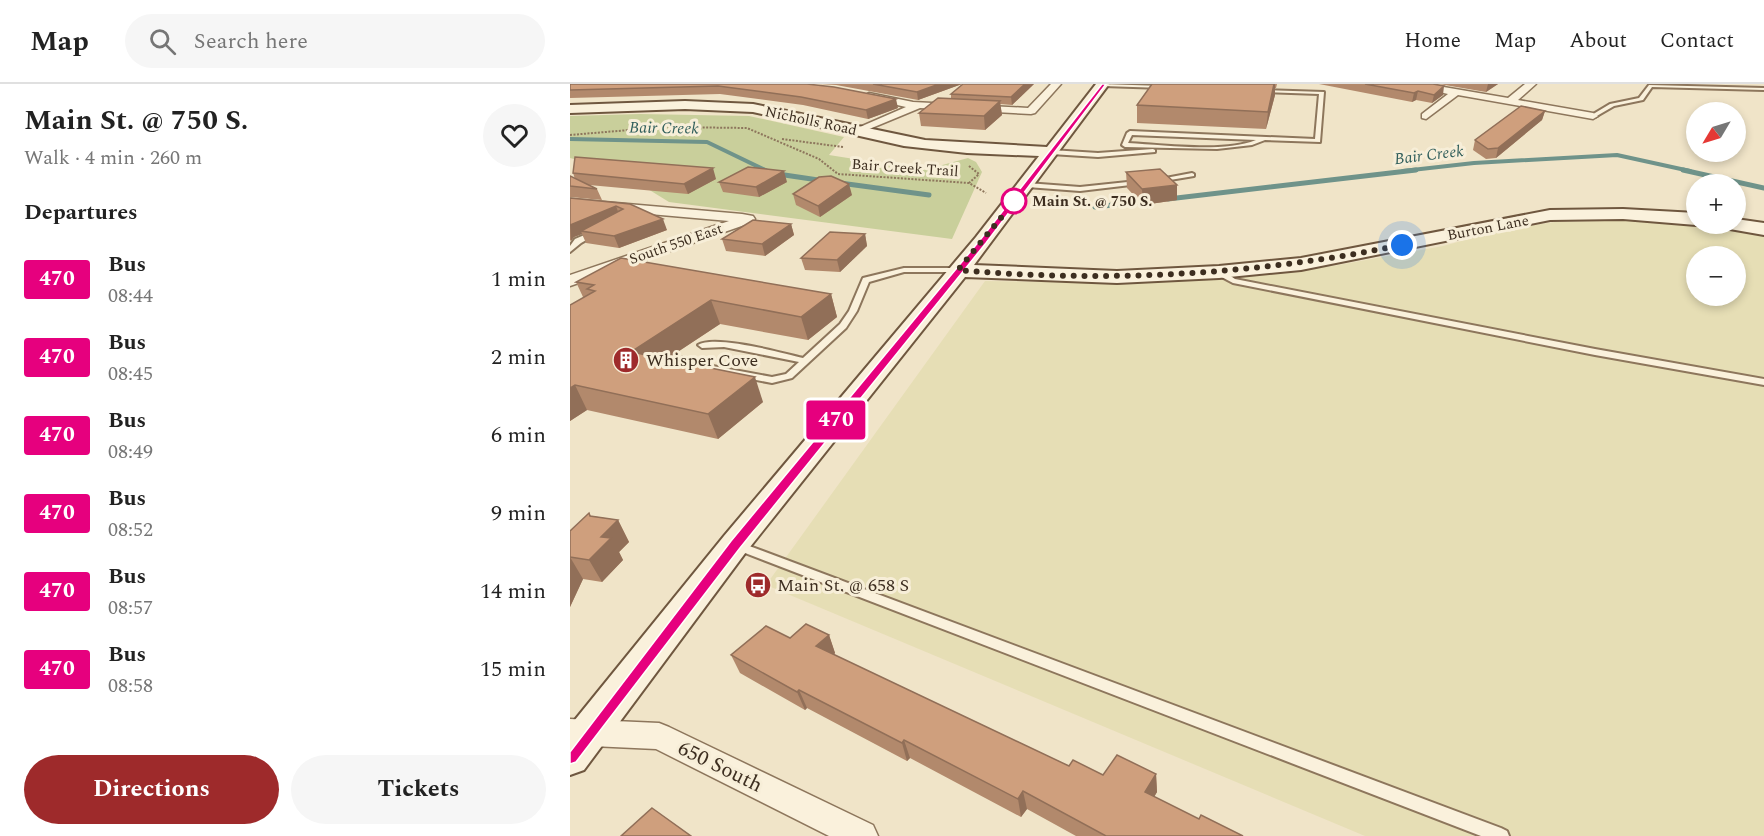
<!DOCTYPE html>
<meta charset="utf-8">
<style>
:root{--surface:#fff;--page:#f6f6f6;--text:#222;--muted:#767676;--line:#e0e0e0;--accent:#9e2a2b}
body{margin:0;font-family:Spectral,serif;background:var(--page);color:var(--text);height:100vh;display:flex;flex-direction:column;font-size:22px;white-space:nowrap}
*{box-sizing:border-box;margin:0}
p{font-size:20px;color:var(--muted)}
.icon{flex:none;width:33px;height:33px;fill:none;stroke:currentColor;stroke-width:2;stroke-linecap:round;stroke-linejoin:round}
.map{position:relative;flex:1;overflow:hidden}
.details{display:flex;flex-direction:column;background:var(--surface);width:570px}
.details>*{flex:none}
.badge{padding:0 12px;border-radius:4px;font-size:21px;line-height:39px}
.needle{width:39px;rotate:232deg}
.fabs{position:absolute;left:1116px;top:18px;display:grid;gap:12px}
.fabs a{display:grid;place-items:center;width:60px;height:60px;border-radius:50%;background:var(--surface);box-shadow:0 3px 9px #0003;font-size:30px}
.you{position:absolute;width:30px;height:30px;margin:-15px;border:4px solid #fff;border-radius:50%;background:#1a73e8;box-shadow:0 0 0 9px #1a73e833}
.map>.badge{position:absolute;translate:-50% -50%;box-shadow:0 0 0 3px #fff}
h2{padding:0 24px;font-size:22px;line-height:54px}
.round{display:grid;place-items:center;flex:none;width:63px;height:63px;border-radius:32px;background:var(--page)}
.headline{display:flex;align-items:center;justify-content:space-between;height:102px;padding:0 24px}
h1{font-size:28px;font-weight:700;line-height:45px}
.primary-button{display:flex;gap:12px;margin-top:auto;padding:12px 24px}
.primary-button a{flex:1;height:69px;border-radius:36px;background:var(--accent);color:#fff;font-size:24px;font-weight:700;line-height:69px;text-align:center}
.primary-button a+a{background:var(--page);color:var(--text)}
ul{padding:0;list-style:none}
li{display:flex;align-items:center;gap:18px;height:78px;padding:0 24px}
li div{flex:1}
li b{display:block;font-size:22px}
li em{font-style:normal}
li .badge{min-width:66px;font-weight:700;text-align:center}
header{display:flex;align-items:center;gap:36px;box-sizing:border-box;height:84px;padding:0 30px;background:var(--surface);border-bottom:2px solid var(--line)}
header strong{font-size:28px}
nav{display:flex;gap:33px;margin-inline-start:auto;font-size:21px}
.search{width:420px;height:54px;background:var(--page);display:flex;align-items:center;gap:15px;box-sizing:border-box;padding:0 21px;border-radius:33px;color:var(--muted);font-size:22px}
main{display:flex;flex:1;min-height:0}
.map>svg:first-child{display:block}
</style>
<header>
<strong>Map</strong>
<div class="search"><svg class="icon" aria-label="search" viewBox="0 0 24 24"><circle cx="10" cy="10" r="6"/><path d="M15 15l6 6"/></svg>Search here</div>
<nav><a>Home</a><a>Map</a><a>About</a><a>Contact</a></nav>
</header>
<main>
<section class="details">
<div class="headline"><div><h1>Main St. @ 750 S.</h1><p>Walk · 4 min · 260 m</p></div><a class="round"><svg class="icon" aria-label="heart" viewBox="0 0 24 24"><path d="M12 20l-8-8c-3-5 5-10 8-4 3-6 11-1 8 4z"/></svg></a></div>
<h2>Departures</h2>
<ul>
<li><span class="badge" style="background:#e6007e;color:#fff">470</span><div><b>Bus</b><p>08:44</p></div><em>1 min</em></li>
<li><span class="badge" style="background:#e6007e;color:#fff">470</span><div><b>Bus</b><p>08:45</p></div><em>2 min</em></li>
<li><span class="badge" style="background:#e6007e;color:#fff">470</span><div><b>Bus</b><p>08:49</p></div><em>6 min</em></li>
<li><span class="badge" style="background:#e6007e;color:#fff">470</span><div><b>Bus</b><p>08:52</p></div><em>9 min</em></li>
<li><span class="badge" style="background:#e6007e;color:#fff">470</span><div><b>Bus</b><p>08:57</p></div><em>14 min</em></li>
<li><span class="badge" style="background:#e6007e;color:#fff">470</span><div><b>Bus</b><p>08:58</p></div><em>15 min</em></li>
</ul>
<div class="primary-button"><a>Directions</a><a>Tickets</a></div>
</section>
<div class="map">
<svg width="1194" height="752" viewBox="0 0 1194 752">
<rect width="100%" height="100%" fill="#f0e4c8"/>
<!-- farmland -->
<path fill="#e6deb5" fill-rule="evenodd" d="M 1071,136 L 1194,150 L 1194,752 L 795,752 L 196,501 L 415,197 L 539,199 L 683,191 L 763,182 L 873,162 L 936,145 L 985,138 ZM 1126,172 L 1166,172 L 1166,212 L 1126,212 Z"/>
<!-- green -->
<path fill="#c9cf9b" d="M 70,30 L 179,32 L 274,53 L 259,71 L 354,86 L 398,74 L 406,78 L 412,88 L 382,155 L 99,118 L 47,86 L 0,74 L 0,32 Z"/>
<g fill="none" stroke-linecap="round" stroke-linejoin="round">
<!-- stream-far1 -->
<g stroke="#6f938a" stroke-width="4">
<path d="M 0,55 L 137,58 L 197,87"/>
<path d="M 833,87 L 904,79 L 1047,71 L 1120,87"/>
</g>
<!-- stream -->
<g stroke="#6f938a" stroke-width="5">
<path d="M 194,86 L 201,89 L 255,97"/>
<path d="M 1113,86 L 1194,104"/>
<path d="M 270,99 L 359,111"/>
<path d="M 598,115 L 846,86"/>
<path d="M 525,123 L 577,117"/>
</g>
<defs>
<g id="lane">
<path d="M 531,0 L 593,2 L 595,3 L 593,4 L 533,2 Z"/>
<path d="M 1079,1 L 1194,4 L 1194,6 L 1082,3 L 1073,16 L 1044,22 L 1025,33 L 1020,32 L 1040,20 L 1069,14 Z"/>
<path d="M 692,6 L 754,8 L 750,58 L 695,56 L 682,61 L 647,65 L 555,63 L 552,61 L 557,49 L 560,47 L 745,55 L 749,10 L 690,8 ZM 562,51 L 686,56 C 653,69 595,61 558,59 Z"/>
<path d="M 583,65 L 585,66 L 585,68 L 528,73 L 481,70 L 478,68 L 481,66 L 528,69 Z"/>
<path d="M 622,89 L 624,90 L 624,92 L 588,98 L 585,96 Z"/>
<path d="M 567,97 L 570,99 L 569,100 L 510,107 L 457,103 L 454,101 L 457,99 L 510,103 Z"/>
<path d="M 24,147 L 30,148 L 11,159 L 0,168 L 0,162 L 5,155 Z"/>
<path d="M 334,184 L 388,184 L 392,186 L 388,188 L 334,188 L 299,198 L 287,227 L 276,244 L 222,294 L 202,299 L 118,283 L 109,276 L 113,273 L 121,278 L 202,293 L 216,290 L 229,278 L 154,263 L 132,264 L 128,261 C 144,250 212,269 233,274 L 270,240 L 279,227 L 293,194 Z"/>
<path d="M 646,186 L 652,186 L 665,195 L 1025,265 L 1194,295 L 1194,301 L 1025,271 L 663,199 L 646,190 Z"/>
<path d="M 166,457 L 931,744 L 937,747 L 939,752 L 911,752 L 162,464 L 160,461 L 162,458 Z"/>
</g>
<g id="street">
<path d="M 481,0 L 491,0 L 465,29 L 461,30 L 350,24 L 292,48 L 284,48 L 283,46 L 336,23 L 296,14 L 294,12 L 299,9 L 343,18 L 458,24 Z"/>
<path d="M 834,0 L 856,0 L 938,14 L 955,0 L 966,0 L 948,16 L 1023,29 L 1028,32 L 1023,35 L 888,11 L 856,35 L 852,34 L 852,30 L 878,10 Z"/>
<path d="M 0,115 L 172,130 L 183,132 L 185,135 L 183,138 L 0,202 L 0,191 L 159,137 L 0,123 Z"/>
<path d="M 0,635 L 89,639 L 99,643 L 303,741 L 308,752 L 259,752 L 86,665 L 0,661 Z"/>
</g>
<g id="secondary">
<path d="M 526,0 L 539,0 L 404,181 L 547,187 L 649,182 L 731,174 L 980,126 L 1053,125 L 1126,129 L 1126,140 L 1130,140 L 1126,141 L 1053,135 L 980,136 L 731,186 L 649,194 L 547,199 L 395,193 L 176,468 L 14,686 L 0,691 L 0,642 L 154,452 L 406,153 L 469,72 L 397,69 L 334,62 L 183,28 L 115,25 L 0,29 L 0,21 L 115,17 L 183,20 L 355,56 L 477,63 Z"/>
<path d="M 1166,135 L 1194,139 L 1194,151 L 1154,144 L 1152,140 L 1166,140 Z"/>
</g>
</defs>
<!-- lane casing -->
<use href="#lane" stroke="#8d765c" stroke-width="4"/>
<!-- street casing -->
<use href="#street" stroke="#8d765c" stroke-width="3"/>
<!-- secondary casing -->
<use href="#secondary" stroke="#6f573f" stroke-width="4"/>
<!-- path -->
<g stroke="#8d765c" stroke-width="2" stroke-dasharray="2 1.5" stroke-linecap="butt">
<path d="M 0,51 L 95,43 L 177,44 L 249,75 L 268,90 L 399,99 L 416,109"/>
<path d="M 212,55 L 273,63"/>
<path d="M 399,82 L 409,90 L 399,99"/>
</g>
<!-- lane -->
<use href="#lane" fill="#faf1dc" fill-rule="evenodd"/>
<!-- street -->
<use href="#street" fill="#faf1dc" fill-rule="evenodd"/>
<!-- secondary -->
<use href="#secondary" fill="#faf1dc" fill-rule="evenodd"/>
</g>
<!-- wall -->
<g fill="#b2896c">
<path d="M 0,0 L 237,0 L 328,24 L 298,35 L 233,21 L 150,10 L 0,14 Z"/>
<path d="M 248,0 L 392,0 L 348,16 L 266,1 Z"/>
<path d="M 464,0 L 442,21 L 430,20 L 432,31 L 415,46 L 351,42 L 349,29 L 381,15 L 381,10 Z"/>
<path d="M 582,0 L 707,0 L 706,4 L 705,4 L 705,11 L 696,45 L 567,39 L 567,21 Z"/>
<path d="M 749,0 L 863,0 L 873,11 L 862,19 L 846,16 L 842,18 Z"/>
<path d="M 869,0 L 928,0 L 916,8 Z"/>
<path d="M 975,27 L 972,36 L 926,74 L 916,75 L 903,66 L 905,56 Z"/>
<path d="M 556,88 L 607,101 L 607,116 L 573,121 L 557,104 Z"/>
<path d="M 3,89 L 146,95 L 118,110 L 19,101 L 27,105 L 32,116 L 0,113 L 0,92 L 5,95 Z"/>
<path d="M 149,98 L 217,98 L 189,113 L 153,108 Z"/>
<path d="M 223,110 L 282,111 L 250,133 L 226,121 Z"/>
<path d="M 0,114 L 60,120 L 97,146 L 49,164 L 16,159 L 12,150 L 4,153 L 0,157 Z"/>
<path d="M 221,140 L 224,151 L 195,172 L 156,167 L 152,155 Z"/>
<path d="M 295,150 L 297,162 L 270,188 L 235,186 L 231,174 Z"/>
<path d="M 6,198 L 261,210 L 267,233 L 238,256 L 150,240 L 97,275 L 193,318 L 148,355 L 17,326 L 0,337 L 13,213 Z"/>
<path d="M 22,432 L 48,436 L 59,458 L 49,468 L 53,476 L 32,498 L 13,495 L 0,523 L 0,447 Z"/>
<path d="M 259,551 L 265,569 L 264,571 L 499,682 L 533,691 L 586,690 L 587,708 L 584,713 L 629,735 L 673,752 L 506,752 L 457,725 L 451,733 L 340,674 L 337,677 L 237,624 L 235,626 L 170,589 L 161,571 L 220,554 Z"/>
</g>
<!-- shaded-wall -->
<g fill="#916f58">
<path d="M 369,0 L 392,0 L 348,16 L 347,8 Z"/>
<path d="M 455,0 L 464,0 L 442,21 L 441,13 Z"/>
<path d="M 704,0 L 705,0 L 705,11 L 696,45 L 698,28 Z"/>
<path d="M 918,0 L 928,0 L 916,8 Z"/>
<path d="M 874,2 L 873,11 L 862,19 L 864,11 Z"/>
<path d="M 848,7 L 846,16 L 842,18 L 844,9 Z"/>
<path d="M 326,15 L 328,24 L 298,35 L 296,26 Z"/>
<path d="M 430,17 L 432,31 L 415,46 L 414,32 Z"/>
<path d="M 975,27 L 972,36 L 926,74 L 928,64 Z"/>
<path d="M 143,84 L 146,95 L 118,110 L 114,100 Z"/>
<path d="M 214,87 L 217,98 L 189,113 L 186,103 Z"/>
<path d="M 279,100 L 282,111 L 250,133 L 248,122 Z"/>
<path d="M 607,101 L 607,116 L 573,121 L 572,105 Z"/>
<path d="M 46,122 L 50,133 L 11,147 L 12,150 L 4,153 L 1,157 L 0,141 Z"/>
<path d="M 93,135 L 97,146 L 49,164 L 44,152 Z"/>
<path d="M 221,140 L 224,151 L 195,172 L 192,160 Z"/>
<path d="M 295,150 L 297,162 L 270,188 L 267,176 Z"/>
<path d="M 261,210 L 267,233 L 238,256 L 231,233 Z"/>
<path d="M 141,216 L 150,240 L 71,292 L 61,268 Z"/>
<path d="M 185,293 L 193,318 L 148,355 L 138,330 Z"/>
<path d="M 5,301 L 17,326 L 0,337 L 0,304 Z"/>
<path d="M 19,429 L 31,450 L 48,436 L 59,458 L 49,468 L 53,476 L 32,498 L 19,476 Z"/>
<path d="M 0,473 L 13,495 L 0,523 Z"/>
<path d="M 259,551 L 265,569 L 253,581 L 246,562 Z"/>
<path d="M 229,606 L 237,624 L 235,626 L 227,608 Z"/>
<path d="M 334,656 L 340,674 L 337,677 L 332,659 Z"/>
<path d="M 586,690 L 587,708 L 576,726 L 575,708 Z"/>
<path d="M 453,707 L 457,725 L 451,733 L 448,715 Z"/>
</g>
<!-- building -->
<g fill="#cf9f7d" stroke="#916f58" stroke-width="1.5">
<path d="M 0,0 L 237,0 L 264,3 L 326,15 L 296,26 L 231,13 L 148,2 L 0,6 Z"/>
<path d="M 303,0 L 369,0 L 347,8 Z"/>
<path d="M 393,0 L 455,0 L 441,13 L 381,10 Z"/>
<path d="M 582,0 L 704,0 L 698,28 L 567,21 Z"/>
<path d="M 795,0 L 863,0 L 874,2 L 864,11 L 848,7 L 844,9 Z"/>
<path d="M 368,14 L 430,17 L 414,32 L 349,29 Z"/>
<path d="M 951,22 L 975,27 L 928,64 L 918,65 L 905,56 Z"/>
<path d="M 5,73 L 143,84 L 114,100 L 3,89 Z"/>
<path d="M 178,83 L 214,87 L 186,103 L 149,98 Z"/>
<path d="M 590,85 L 607,101 L 572,105 L 556,88 Z"/>
<path d="M 0,92 L 27,105 L 0,102 Z"/>
<path d="M 261,92 L 279,100 L 248,122 L 223,110 L 249,93 Z"/>
<path d="M 0,114 L 60,120 L 93,135 L 44,152 L 11,147 L 53,125 L 46,122 L 0,141 Z"/>
<path d="M 183,136 L 221,140 L 192,160 L 152,155 Z"/>
<path d="M 260,148 L 295,150 L 267,176 L 231,174 Z"/>
<path d="M 51,174 L 261,210 L 231,233 L 141,216 L 61,268 L 185,293 L 138,330 L 5,301 L 0,304 L 0,221 L 25,207 L 17,205 L 24,201 L 6,198 Z"/>
<path d="M 19,429 L 20,432 L 48,436 L 31,453 L 41,454 L 19,476 L 0,473 L 0,447 Z"/>
<path d="M 236,540 L 259,551 L 246,562 L 499,682 L 503,676 L 533,691 L 547,671 L 586,690 L 575,708 L 629,735 L 631,731 L 673,752 L 536,752 L 453,707 L 448,715 L 334,656 L 332,659 L 229,606 L 227,608 L 161,571 L 196,542 L 220,554 Z"/>
<path d="M 82,724 L 121,752 L 51,752 Z"/>
</g>
<!-- line -->
<path fill="#e6007e" stroke="#fff" stroke-width="1.5" d="M 532,0 L 536,0 L 416,159 L 170,464 L 6,678 L 0,680 L 0,668 L 161,457 L 410,156 Z"/>
<g fill="none" stroke-linecap="round" stroke-linejoin="round">
<!-- walk -->
<path stroke="#3d2e20" stroke-width="6" stroke-dasharray="0 10.8" d="M 444,117 L 448,113 L 388,186 C 537,199 685,191 832,161"/>
</g>
<!-- icons -->
<defs>
<symbol id="building-disc" viewBox="-11 -11 22 22"><circle r="9.5" fill="#9e2a2b" stroke="#f7eed8"/><path d="M-4-6H4V6H1V3H-1V6H-4ZM-2.5-4.3h1.7v1.8h-1.7ZM.8-4.3h1.7v1.8H.8ZM-2.5-1h1.7V.8h-1.7ZM.8-1h1.7V.8H.8Z" fill="#fff"/></symbol>
<symbol id="bus-disc" viewBox="-11 -11 22 22"><circle r="9.5" fill="#9e2a2b" stroke="#f7eed8"/><path d="M-5-6H5V4H4V6H2V4H-2V6H-4V4H-5ZM-3.5-4V0h7V-4ZM-3.5 1.2v1.5H-2V1.2ZM2 1.2v1.5H3.5V1.2Z" fill="#fff"/></symbol>
</defs>
<g fill-rule="evenodd">
<use href="#building-disc" x="41" y="261" width="30" height="30"/>
<use href="#bus-disc" x="173" y="486" width="30" height="30"/>
</g>
<!-- markers -->
<circle fill="#fff" stroke="#e6007e" stroke-width="3" cx="444" cy="117" r="12"/>
<g text-anchor="middle" dominant-baseline="central" stroke-width="6" stroke-linejoin="round" paint-order="stroke">
<!-- far-street labels -->
<g font-size="15" fill="#3d2e20" stroke="#f7eed8">
<text transform="translate(241 37) rotate(12)">Nicholls Road</text>
<text transform="translate(335 84) rotate(4)">Bair Creek Trail</text>
<text transform="translate(918 144) rotate(-11)">Burton Lane</text>
<text transform="translate(106 160) rotate(-19)">South 550 East</text>
</g>
<!-- far-stop labels -->
<g font-size="15" font-weight="bold" fill="#3d2e20" stroke="#f7eed8" text-anchor="start">
<text x="462" y="117">Main St. @ 750 S.</text>
</g>
<!-- far-water labels -->
<g font-size="16" font-style="italic" fill="#2f5d5a" stroke="#f7eed8">
<text transform="translate(94 44) rotate(1)">Bair Creek</text>
<text transform="translate(859 71) rotate(-7)">Bair Creek</text>
</g>
<!-- poi labels -->
<g font-size="18" fill="#3d2e20" stroke="#f7eed8" text-anchor="start">
<text x="76" y="276">Whisper Cove</text>
<text x="207" y="501">Main St. @ 658 S</text>
</g>
<!-- near-street labels -->
<g font-size="21" fill="#3d2e20" stroke="#f7eed8">
<text transform="translate(150 683) rotate(26)">650 South</text>
</g>
</g>
</svg>
<div class="fabs">
<a><svg class="needle" viewBox="-14 -14 28 28"><path d="M0-13l5 13h-10z" fill="#e53935"/><path d="M0 13l5-13h-10z" fill="#767676"/></svg></a>
<a>+</a>
<a>−</a>
</div>
<div class="you" style="left:832px;top:161px"></div>
<b class="badge" style="left:266px;top:336px;background:#e6007e;color:#fff">470</b>
</div>
</main>
